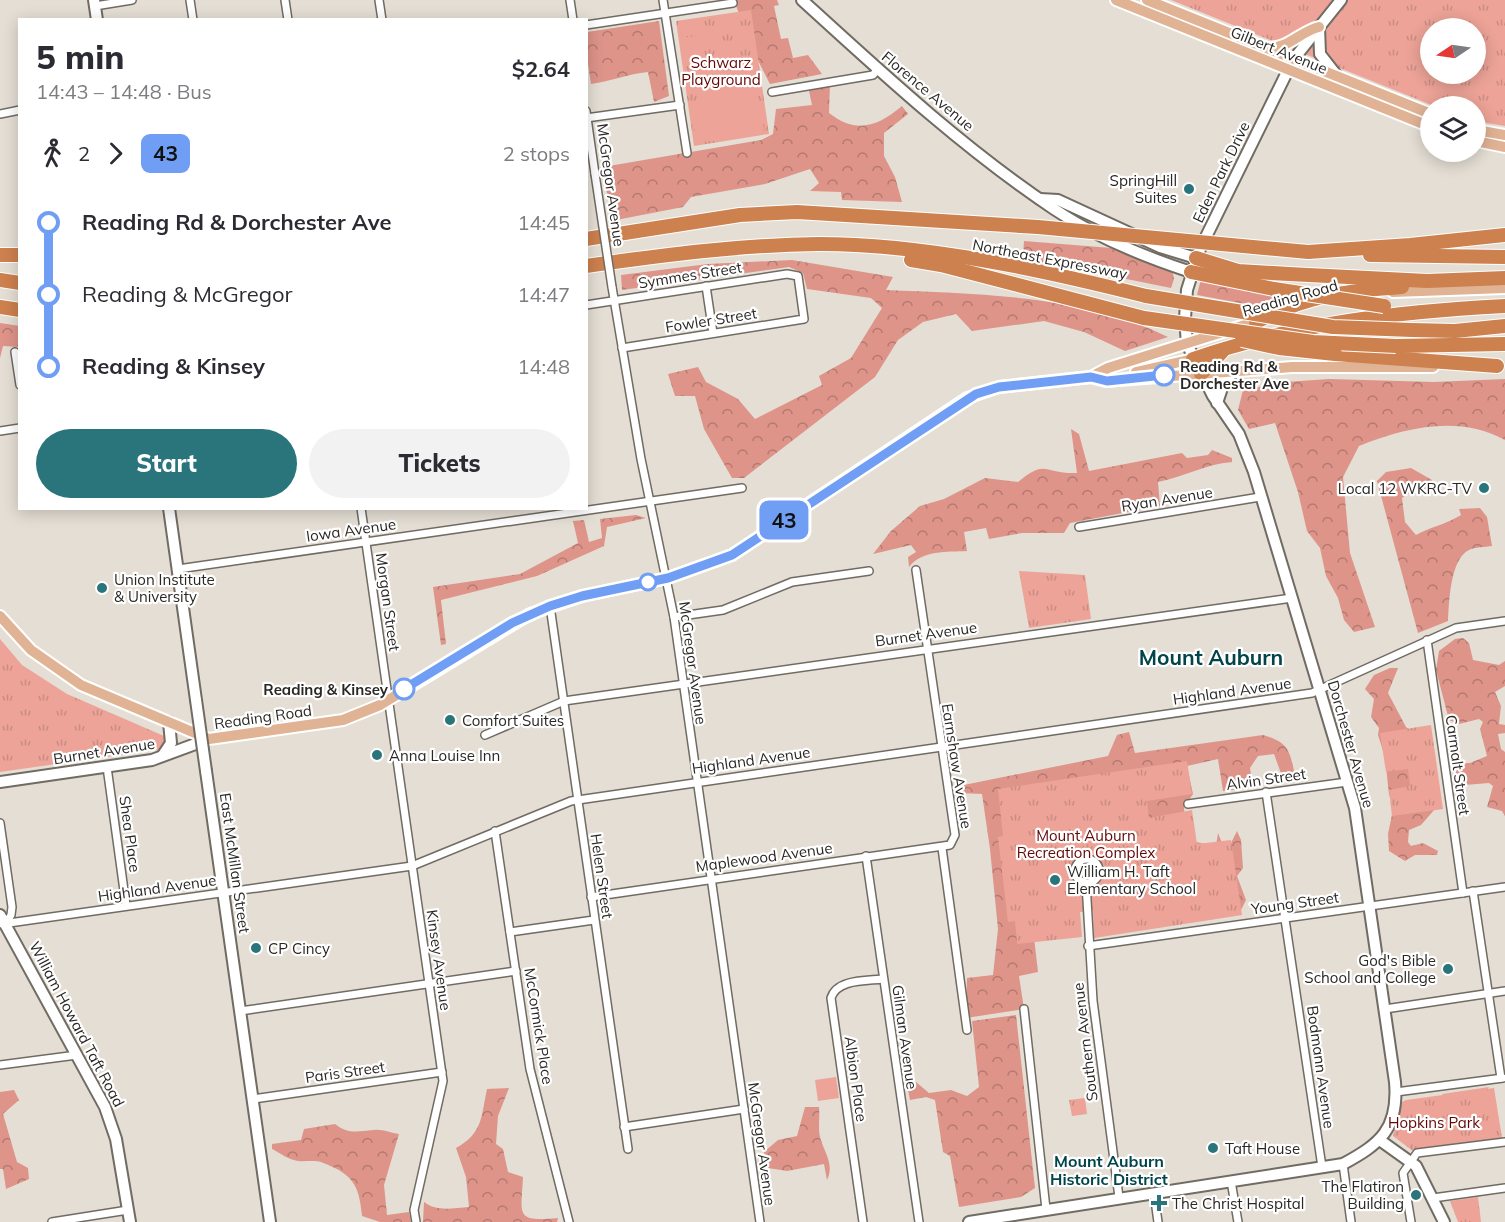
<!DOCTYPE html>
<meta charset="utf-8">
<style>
:root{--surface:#fff;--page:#f2f2f3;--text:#2b2b33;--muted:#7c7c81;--accent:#2a747b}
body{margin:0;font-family:Mulish,sans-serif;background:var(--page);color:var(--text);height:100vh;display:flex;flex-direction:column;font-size:22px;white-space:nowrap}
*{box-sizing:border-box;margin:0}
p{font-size:20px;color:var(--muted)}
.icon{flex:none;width:33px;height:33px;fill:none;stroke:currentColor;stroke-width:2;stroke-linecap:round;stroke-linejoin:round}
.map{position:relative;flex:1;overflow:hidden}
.side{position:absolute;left:18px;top:18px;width:570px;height:492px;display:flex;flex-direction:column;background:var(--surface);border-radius:0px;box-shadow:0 3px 15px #0003}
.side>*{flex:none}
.badge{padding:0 12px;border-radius:9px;font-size:21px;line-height:39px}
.needle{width:39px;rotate:257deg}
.fabs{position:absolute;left:1420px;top:18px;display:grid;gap:12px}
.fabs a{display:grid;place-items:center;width:66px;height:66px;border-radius:50%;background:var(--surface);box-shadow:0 3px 15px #0003;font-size:30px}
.map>.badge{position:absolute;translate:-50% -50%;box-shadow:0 0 0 3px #fff}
.legs{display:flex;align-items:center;gap:9px;height:66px;padding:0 18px;font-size:20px}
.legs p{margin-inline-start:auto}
.headline{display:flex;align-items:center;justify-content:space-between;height:102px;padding:0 18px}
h1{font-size:33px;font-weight:800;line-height:45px}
.primary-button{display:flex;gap:12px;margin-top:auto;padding:12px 18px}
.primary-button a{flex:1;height:69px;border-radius:36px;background:var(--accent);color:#fff;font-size:24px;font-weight:800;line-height:69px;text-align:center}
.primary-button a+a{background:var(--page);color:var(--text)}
ul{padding:0 18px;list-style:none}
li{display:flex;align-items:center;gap:21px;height:72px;font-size:22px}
li i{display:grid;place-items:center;width:9px;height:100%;margin:0 8px;background:currentColor}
li i::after{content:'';width:15px;height:15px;margin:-8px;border:4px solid;border-radius:50%;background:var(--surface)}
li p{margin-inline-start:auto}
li:first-child i{background:linear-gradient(#0000 50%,currentColor 0)}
li:last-child i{background:linear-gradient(currentColor 50%,#0000 0)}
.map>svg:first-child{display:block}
</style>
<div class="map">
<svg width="1505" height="1222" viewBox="0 0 1505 1222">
<defs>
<pattern id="forest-crowns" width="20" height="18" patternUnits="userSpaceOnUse" patternTransform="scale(1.5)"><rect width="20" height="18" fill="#de9489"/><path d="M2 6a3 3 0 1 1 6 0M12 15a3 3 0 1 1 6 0" fill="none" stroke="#b47970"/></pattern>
<pattern id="park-tufts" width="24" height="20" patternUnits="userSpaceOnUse" patternTransform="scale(1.5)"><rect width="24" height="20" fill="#eda397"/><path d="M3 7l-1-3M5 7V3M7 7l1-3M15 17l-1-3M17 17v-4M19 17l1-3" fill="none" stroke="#cb8c82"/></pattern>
</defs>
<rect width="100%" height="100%" fill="#e4ded4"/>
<!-- forest -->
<g fill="url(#forest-crowns)">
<path d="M 734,0 L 777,0 L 779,5 L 774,6 L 781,39 L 788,38 L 793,58 L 808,55 L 822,74 L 770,84 L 751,47 Z"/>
<path d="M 659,21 L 669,96 L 654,102 L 648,72 C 628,74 611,81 591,84 L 587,57 L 587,32 Z"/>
<path d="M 830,83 L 829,113 C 856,134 877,127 902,106 L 908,114 L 884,133 L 884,156 L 895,177 L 902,202 L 842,200 L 841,192 L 810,191 L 819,183 L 810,169 L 765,184 L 691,197 L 683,207 L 611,221 L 603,167 L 761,140 L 773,134 L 776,109 L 812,105 L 808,86 Z"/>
<path d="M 1024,241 L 1124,249 L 1172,270 L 1174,279 L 1171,288 L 1023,258 Z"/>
<path d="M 792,260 L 893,277 L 886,290 C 977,294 1085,295 1168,337 L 1125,351 L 1084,332 L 1044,321 L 972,331 L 956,314 L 923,322 L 898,340 L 875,377 L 744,478 L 732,478 L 704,429 L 695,396 L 675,396 L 668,374 L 698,367 L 706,382 L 738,399 L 755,419 L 822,385 L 819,376 L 851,358 L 882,308 L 871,298 L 807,289 L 803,273 L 789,267 L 622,290 L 621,275 L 708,264 Z"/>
<path d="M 1201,279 L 1301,298 L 1272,309 L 1197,295 Z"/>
<path d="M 0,323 L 20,326 L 19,347 L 3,346 L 0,358 Z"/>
<path d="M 1329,379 L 1434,382 L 1505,379 L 1505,440 C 1459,415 1407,427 1359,446 L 1343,477 L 1350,553 L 1375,627 L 1354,632 L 1344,620 L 1338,598 L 1326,576 L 1320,548 L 1307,531 L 1298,492 L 1275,423 L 1249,429 L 1238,410 L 1243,390 L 1286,382 Z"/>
<path d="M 1071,429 L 1079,434 L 1089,471 L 1182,453 L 1187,458 L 1208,455 L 1212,450 L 1232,458 L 1232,462 C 1205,464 1184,477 1158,482 L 1160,506 L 1070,523 L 1064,533 L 1022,533 L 989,539 L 986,528 L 964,532 L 967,551 C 947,552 922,550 909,567 L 908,557 L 916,552 L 911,545 L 873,554 L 891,531 L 920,506 L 944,499 L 985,478 L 1018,482 C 1047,458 1043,474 1077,473 Z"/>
<path d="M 1411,468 L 1432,480 L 1429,491 L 1416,489 L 1402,498 L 1405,522 L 1416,535 C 1430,527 1447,524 1461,515 L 1459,509 L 1480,508 L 1487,517 L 1492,546 C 1485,547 1475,547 1469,550 C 1450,559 1449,603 1448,621 L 1418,633 L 1377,481 L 1386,472 Z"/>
<path d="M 636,515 L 646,518 L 607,527 L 604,546 L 537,576 L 441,600 L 446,644 L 441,645 L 433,587 L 520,574 L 578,543 L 573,521 L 584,520 L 589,542 L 602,538 L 600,519 Z"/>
<path d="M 1463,638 L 1469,643 L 1473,660 L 1499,665 L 1505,661 L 1505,686 L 1495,692 L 1501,706 L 1499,724 L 1505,725 L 1505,733 L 1498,734 L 1501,749 L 1505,752 L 1505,816 L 1502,811 L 1487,807 L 1493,786 L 1489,783 L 1465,785 L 1456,774 L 1456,763 L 1470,763 L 1487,756 L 1480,729 L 1483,722 L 1479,719 L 1459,724 L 1449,720 L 1436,670 L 1439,651 L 1455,639 Z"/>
<path d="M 1390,668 L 1398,668 L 1388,693 L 1406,727 L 1421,740 L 1435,809 L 1421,825 L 1409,830 L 1408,842 L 1411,846 L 1423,843 L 1438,851 L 1437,855 L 1415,855 L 1405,861 L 1389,851 L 1388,834 L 1394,805 L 1389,795 L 1385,757 L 1378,735 L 1379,728 L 1371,717 L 1374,699 L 1365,689 L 1374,675 Z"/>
<path d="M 1129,732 L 1135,753 L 1263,735 C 1289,742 1290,751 1295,776 L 1283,779 L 1274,754 L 1258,756 L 1250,768 L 1253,787 L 1223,791 L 1218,759 L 1187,766 L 1193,794 L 1184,807 L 1186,840 L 1216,846 L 1218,833 L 1222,843 L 1231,843 L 1237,831 L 1241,840 L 1243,868 L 1237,876 L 1246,900 L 1239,914 L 1030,903 L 1038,972 L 1019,976 L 1024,1009 L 966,1018 L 967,978 L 993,975 L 998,929 L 990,849 L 982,794 L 959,793 L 959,786 L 1108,756 L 1117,735 Z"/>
<path d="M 1016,1015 L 1035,1188 L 1021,1197 L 959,1207 L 950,1156 L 943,1152 L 935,1100 L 926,1097 L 910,1100 L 908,1090 L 916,1082 L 929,1093 L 951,1090 L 967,1096 L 979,1087 L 972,1021 Z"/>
<path d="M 509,1088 L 498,1116 L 496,1144 L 503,1149 L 508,1172 L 523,1177 C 521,1216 515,1222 558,1218 L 557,1222 L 423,1222 L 424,1202 C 437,1212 453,1208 469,1207 L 466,1177 L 456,1148 C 483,1133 481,1117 487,1089 Z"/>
<path d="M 14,1090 L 19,1100 L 3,1114 L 17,1162 L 28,1168 L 29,1179 L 6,1189 L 3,1169 L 0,1169 L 0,1092 Z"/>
<path d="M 805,1107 L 819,1107 C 820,1116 818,1128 820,1137 C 824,1152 835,1165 827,1180 L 824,1164 L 787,1171 L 768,1168 L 764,1152 L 778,1140 L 797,1136 Z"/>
<path d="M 335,1124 C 349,1135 358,1131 374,1130 C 382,1129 391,1133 399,1134 L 384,1185 L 387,1215 L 409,1212 L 411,1222 L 380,1222 L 362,1216 C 359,1183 352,1174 321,1162 C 314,1160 305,1162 298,1161 C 289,1160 280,1153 272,1149 L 272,1144 L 301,1140 L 304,1129 Z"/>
</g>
<!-- park -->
<g fill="url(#park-tufts)" fill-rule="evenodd">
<path d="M 1171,0 L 1505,0 L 1505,126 L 1476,121 L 1476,106 L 1434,106 ZM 1431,28 L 1476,28 L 1476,74 L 1431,74 Z"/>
<path d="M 751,10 L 769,134 L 694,146 L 676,21 Z"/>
<path d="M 1019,571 L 1085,575 L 1091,619 L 1029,628 Z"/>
<path d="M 0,639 L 22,665 L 67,694 L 164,736 L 165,744 L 162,749 L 0,772 Z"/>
<path d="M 1431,725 L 1443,809 L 1392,816 L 1389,790 L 1410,786 L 1408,769 L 1386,772 L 1380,733 Z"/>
<path d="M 1187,761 L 1192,794 L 1147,801 L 1149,818 L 1192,810 L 1197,844 L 1231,840 L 1242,915 L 1094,938 L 1093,911 L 1080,912 L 1082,937 L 1017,944 L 1015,921 L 1008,922 L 998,837 L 1003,836 L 998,789 Z"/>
<path d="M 1494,1088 L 1502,1138 L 1413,1151 L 1393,1136 L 1402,1102 L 1406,1100 Z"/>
<path d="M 1085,1098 L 1087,1114 L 1072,1116 L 1069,1100 Z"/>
<path d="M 1478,1197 L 1481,1222 L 1458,1222 L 1450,1201 Z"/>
</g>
<!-- garden -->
<g fill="#eda397">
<path d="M 699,19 L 701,34 L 681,37 L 679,21 Z"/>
<path d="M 702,35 L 704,51 L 683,54 L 681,38 Z"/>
<path d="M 750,66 L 764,129 L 762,133 L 697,143 C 696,133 691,119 692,110 C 696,88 732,72 750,66 Z"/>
<path d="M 836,1077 L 839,1098 L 818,1101 L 815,1080 Z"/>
<path d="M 1489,1087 L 1482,1098 L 1467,1094 L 1457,1101 L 1453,1117 L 1457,1128 L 1454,1129 L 1449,1118 L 1448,1099 L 1442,1094 Z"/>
</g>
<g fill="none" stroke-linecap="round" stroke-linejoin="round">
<defs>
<g id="street">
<path d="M 190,0 L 193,20"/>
<path d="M 285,0 L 288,20"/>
<path d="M 379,0 L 382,20"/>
<path d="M 570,0 L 573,20"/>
<path d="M 663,0 L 687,153"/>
<path d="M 95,6 L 132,0"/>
<path d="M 586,25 L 733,3"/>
<path d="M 772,92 L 873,75 L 878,69"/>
<path d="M 586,111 L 595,174"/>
<path d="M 0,114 L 20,110"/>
<path d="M 586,118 L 680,105"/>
<path d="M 706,286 L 713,333"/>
<path d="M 612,287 L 641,459 L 674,617 L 760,1222"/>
<path d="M 586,305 L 787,274 L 798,276 L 804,319 L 622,348"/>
<path d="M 15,352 L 20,385"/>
<path d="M 0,431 L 20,428"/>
<path d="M 361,508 L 443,1081 L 414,1210 L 416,1222"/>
<path d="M 1079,527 L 1260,497"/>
<path d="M 178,569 L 742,488"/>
<path d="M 550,606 L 628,1149"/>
<path d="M 674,617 L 723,610 L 792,582 L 869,571"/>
<path d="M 1427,640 L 1463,893"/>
<path d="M 485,735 L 564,701 L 1292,598"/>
<path d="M 107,767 L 126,905"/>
<path d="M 1266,792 L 1322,1167"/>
<path d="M 1188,804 L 1347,782"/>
<path d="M 0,823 L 12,907 L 11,915 L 6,923"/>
<path d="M 495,831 L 530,1069 L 569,1222"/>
<path d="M 942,848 L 967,1030"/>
<path d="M 866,856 L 919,1222"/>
<circle cx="1087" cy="871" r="12"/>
<path d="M 1086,883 L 1093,1001 L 1119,1197"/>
<path d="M 1473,891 L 1501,1078"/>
<path d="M 591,897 L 950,845 L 955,835 L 916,570"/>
<path d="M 2,924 L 412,866 L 571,801 L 1312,693 L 1456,628 L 1505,621"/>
<path d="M 510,932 L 594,920"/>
<path d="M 1088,946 L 1505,887"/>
<path d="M 1024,1009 L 1046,1209"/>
<path d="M 1385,1009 L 1505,991"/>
<path d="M 240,1011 L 516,971"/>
<path d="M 0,1065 L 77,1055"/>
<path d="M 1396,1092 L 1503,1078"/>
<path d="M 253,1099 L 442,1072"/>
<path d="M 624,1127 L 744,1109"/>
<path d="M 1343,1164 L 1351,1222"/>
<path d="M 1231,1181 L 1238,1222"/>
<path d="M 1154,1193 L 1158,1222"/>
<path d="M 1433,1198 L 1505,1188"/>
<path d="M 52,1222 L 128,1210"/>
<path d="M 863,1222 L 831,998 C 837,979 866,981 883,979"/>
<path d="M 1411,1222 L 1403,1173 L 1417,1153 L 1505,1142"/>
</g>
<g id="secondary">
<path d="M 94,0 L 97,20"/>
<path d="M 802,0 C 882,73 964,149 1054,209 C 1094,236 1145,257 1191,272"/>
<path d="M 1319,27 L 1320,54 L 1338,77"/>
<path d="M 1040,199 L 1058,200 L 1160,247 L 1196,258"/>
<path d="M 1217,403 L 1223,385 L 1233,372"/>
<path d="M 169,508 L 196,700"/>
<path d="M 163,755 L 171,743 L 169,722"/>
<path d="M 206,771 L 270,1222"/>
<path d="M 0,782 L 152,760 L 209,739"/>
<path d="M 0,915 L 105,1107 L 116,1139 L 130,1222"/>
<path d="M 1381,1141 L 1416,1166 L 1444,1222"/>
<path d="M 969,1222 L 1343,1164 C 1380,1144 1399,1129 1395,1082 L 1355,808 L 1254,472 L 1239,434 L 1213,396 L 1187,344 L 1185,318 L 1187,290 L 1200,249 L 1293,60 L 1341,0"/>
</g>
<g id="primary">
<path d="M 1116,0 L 1431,127"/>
<path d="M 1147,0 L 1431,114"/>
<path d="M 1268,48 C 1290,48 1299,32 1319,27"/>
<path d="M 1476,130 L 1505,135"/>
<path d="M 1476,141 L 1505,147"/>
<path d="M 1393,292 L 1505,288"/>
<path d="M 1136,372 L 1193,359"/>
<path d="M 1091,377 L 1108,368 L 1261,320"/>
<path d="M 0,616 L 31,650 L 81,685 L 209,739 L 343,720 L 380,705 L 530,614 L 582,596 L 668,578 L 732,555 L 967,398 L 999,387 L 1091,377 L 1106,381 L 1292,367 L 1433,367"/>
</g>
<g id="highway">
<path d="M 586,239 L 740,215 L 797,212 L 1038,227"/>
<path d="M 1308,252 L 1410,245 L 1505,235"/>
<path d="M 0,255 L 20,255"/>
<path d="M 1370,255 L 1505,257"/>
<path d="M 1196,258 L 1238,271 L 1289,274 L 1427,281 L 1505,278"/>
<path d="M 911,260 L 941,265 L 1144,318"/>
<path d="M 586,266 C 663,255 740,245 818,244 C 925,244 1043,270 1146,296"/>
<path d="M 1191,272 L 1274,289"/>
<path d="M 0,280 L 20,283"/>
<path d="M 0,307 L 20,310"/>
<path d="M 1256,322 C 1308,295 1345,291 1402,287"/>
<path d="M 1412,330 L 1455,331 L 1505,326"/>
<path d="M 1396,346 L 1505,344"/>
<path d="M 1335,354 L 1497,366"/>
<path d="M 1193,359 C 1298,323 1395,312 1505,306"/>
<path d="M 1201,374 L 1222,352"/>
</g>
</defs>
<!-- street casing -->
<use href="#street" stroke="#706b63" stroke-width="10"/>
<!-- secondary casing -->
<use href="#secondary" stroke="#706b63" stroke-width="14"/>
<!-- primary casing -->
<use href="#primary" stroke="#fff" stroke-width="14"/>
<!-- highway casing -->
<use href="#highway" stroke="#fff" stroke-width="16"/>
<!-- street -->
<use href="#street" stroke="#fff" stroke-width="7"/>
<!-- secondary -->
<use href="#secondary" stroke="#fff" stroke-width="10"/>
<!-- primary -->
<use href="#primary" stroke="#e1b395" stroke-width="10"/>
<!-- highway -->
<use href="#highway" stroke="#cd814e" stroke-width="14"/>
<defs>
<path id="street-bridge" d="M 595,174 L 612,287"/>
<path id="secondary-bridge" d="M 196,700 L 206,771"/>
<g id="highway-bridge">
<path d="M 1038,227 L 1308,252"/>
<path d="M 1274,289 L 1384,306"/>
<path d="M 1146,296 L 1333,327 L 1412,330"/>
<path d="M 1144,318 L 1313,342 L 1396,346"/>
<path d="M 1242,340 L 1279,348 L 1335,354"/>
</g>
</defs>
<!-- street-bridge casing -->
<use href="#street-bridge" stroke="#706b63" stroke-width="10" stroke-linecap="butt"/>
<!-- secondary-bridge casing -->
<use href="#secondary-bridge" stroke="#706b63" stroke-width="14" stroke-linecap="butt"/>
<!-- highway-bridge casing -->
<use href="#highway-bridge" stroke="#fff" stroke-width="16" stroke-linecap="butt"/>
<!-- street-bridge -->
<use href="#street-bridge" stroke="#fff" stroke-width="7"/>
<!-- secondary-bridge -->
<use href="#secondary-bridge" stroke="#fff" stroke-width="10"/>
<!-- highway-bridge -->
<use href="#highway-bridge" stroke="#cd814e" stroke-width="14"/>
</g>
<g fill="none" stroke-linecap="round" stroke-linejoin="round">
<defs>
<path id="line-1" d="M 404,689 L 512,623 L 550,606 L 582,596 L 668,578 L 732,555 L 976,394 L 999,387 L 1091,377 L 1107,381 L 1164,375"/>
</defs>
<!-- line-1 casing -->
<use href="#line-1" stroke="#fff" stroke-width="14"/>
<!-- line-1 -->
<use href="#line-1" stroke="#6f9ef4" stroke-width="9"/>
</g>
<!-- markers -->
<g fill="#2a747b" stroke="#fff" stroke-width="2">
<circle cx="1189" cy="189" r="6"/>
<circle cx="1484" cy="488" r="6"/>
<circle cx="102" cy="588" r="6"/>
<circle cx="450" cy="720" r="6"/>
<circle cx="377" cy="755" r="6"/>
<circle cx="1055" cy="880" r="6"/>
<circle cx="256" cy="948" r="6"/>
<circle cx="1448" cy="969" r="6"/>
<circle cx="1213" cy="1148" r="6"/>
<circle cx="1416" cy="1195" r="6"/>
<path d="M1156 1194h6v6h6v6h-6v6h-6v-6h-6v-6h6z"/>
</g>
<g fill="#fff" stroke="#6f9ef4" stroke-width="3">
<circle cx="1164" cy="375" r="10"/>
<circle cx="648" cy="582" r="8"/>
<circle cx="404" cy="689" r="10"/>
</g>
<g text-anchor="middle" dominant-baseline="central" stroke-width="4.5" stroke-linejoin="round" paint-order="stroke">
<!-- street labels -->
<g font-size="15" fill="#2a2825" stroke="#fff">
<text transform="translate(1279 50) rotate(22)">Gilbert Avenue</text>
<text transform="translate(928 91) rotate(40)">Florence Avenue</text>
<text transform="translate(1221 172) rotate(-64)">Eden Park Drive</text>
<text transform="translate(611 185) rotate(82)">McGregor Avenue</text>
<text transform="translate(1050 259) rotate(11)">Northeast Expressway</text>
<text transform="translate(690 275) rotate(-9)">Symmes Street</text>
<text transform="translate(1290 298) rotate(-16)">Reading Road</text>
<text transform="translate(711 320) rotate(-9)">Fowler Street</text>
<text transform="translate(1167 499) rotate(-9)">Ryan Avenue</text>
<text transform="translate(351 530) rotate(-8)">Iowa Avenue</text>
<text transform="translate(388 602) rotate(82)">Morgan Street</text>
<text transform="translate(926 634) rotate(-8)">Burnet Avenue</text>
<text transform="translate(693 663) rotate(82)">McGregor Avenue</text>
<text transform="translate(1232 691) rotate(-8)">Highland Avenue</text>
<text transform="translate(263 717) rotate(-8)">Reading Road</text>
<text transform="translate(1351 744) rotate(74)">Dorchester Avenue</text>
<text transform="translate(104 751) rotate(-9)">Burnet Avenue</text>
<text transform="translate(751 760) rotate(-8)">Highland Avenue</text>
<text transform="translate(1458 765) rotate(82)">Carmalt Street</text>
<text transform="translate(957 766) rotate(81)">Earnshaw Avenue</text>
<text transform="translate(1266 779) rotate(-8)">Alvin Street</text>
<text transform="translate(130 834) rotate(82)">Shea Place</text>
<text transform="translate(764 857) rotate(-8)">Maplewood Avenue</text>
<text transform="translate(235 863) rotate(82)">East McMillan Street</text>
<text transform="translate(602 876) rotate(82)">Helen Street</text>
<text transform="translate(157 888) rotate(-8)">Highland Avenue</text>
<text transform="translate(1295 903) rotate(-8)">Young Street</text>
<text transform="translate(439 960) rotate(82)">Kinsey Avenue</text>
<text transform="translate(77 1024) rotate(62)">William Howard Taft Road</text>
<text transform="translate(539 1026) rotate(81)">McCormick Place</text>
<text transform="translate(905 1037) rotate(82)">Gilman Avenue</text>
<text transform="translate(1085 1042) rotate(-97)">Southern Avenue</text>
<text transform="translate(1321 1067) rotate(82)">Bodmann Avenue</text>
<text transform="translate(345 1072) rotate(-8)">Paris Street</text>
<text transform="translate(856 1079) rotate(82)">Albion Place</text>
<text transform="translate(762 1144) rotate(82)">McGregor Avenue</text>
</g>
<!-- park labels -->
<g font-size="15" fill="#610705" stroke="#fff">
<text x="721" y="62">Schwarz<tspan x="721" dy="17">Playground</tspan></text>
<text x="1086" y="835">Mount Auburn<tspan x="1086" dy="17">Recreation Complex</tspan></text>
<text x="1434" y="1122">Hopkins Park</text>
</g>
<!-- poi labels -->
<g font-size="15" fill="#2a2825" stroke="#fff" text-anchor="start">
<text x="1177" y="180" text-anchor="end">SpringHill<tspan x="1177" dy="17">Suites</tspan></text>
<text x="1472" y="488" text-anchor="end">Local 12 WKRC-TV</text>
<text x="114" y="579">Union Institute<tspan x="114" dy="17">&amp; University</tspan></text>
<text x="462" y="720">Comfort Suites</text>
<text x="389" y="755">Anna Louise Inn</text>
<text x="1067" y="871">William H. Taft<tspan x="1067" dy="17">Elementary School</tspan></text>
<text x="268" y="948">CP Cincy</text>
<text x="1436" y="960" text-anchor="end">God's Bible<tspan x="1436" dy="17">School and College</tspan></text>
<text x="1225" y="1148">Taft House</text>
<text x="1404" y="1186" text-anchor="end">The Flatiron<tspan x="1404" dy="17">Building</tspan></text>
<text x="1172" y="1203">The Christ Hospital</text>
</g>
<!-- stop labels -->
<g font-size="15" font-weight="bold" fill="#2a2825" stroke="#fff" text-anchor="start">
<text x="1180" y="366">Reading Rd &amp;<tspan x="1180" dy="17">Dorchester Ave</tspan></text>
<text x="388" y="689" text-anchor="end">Reading &amp; Kinsey</text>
</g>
<!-- neighbourhood labels -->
<g font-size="16" font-weight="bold" fill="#01444a" stroke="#fff">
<text x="1109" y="1161">Mount Auburn<tspan x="1109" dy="18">Historic District</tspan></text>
</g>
<!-- district labels -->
<g font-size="21" font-weight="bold" fill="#01444a" stroke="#fff">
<text x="1211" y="657">Mount Auburn</text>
</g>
</g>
</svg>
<div class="fabs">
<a><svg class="needle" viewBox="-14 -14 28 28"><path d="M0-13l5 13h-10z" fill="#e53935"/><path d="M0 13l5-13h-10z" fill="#7c7c81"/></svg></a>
<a><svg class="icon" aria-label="layers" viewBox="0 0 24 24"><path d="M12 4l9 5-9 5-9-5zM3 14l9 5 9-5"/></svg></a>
</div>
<b class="badge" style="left:784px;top:520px;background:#6f9ef4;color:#111">43</b>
<section class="side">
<div class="headline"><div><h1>5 min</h1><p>14:43 – 14:48 · Bus</p></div><b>$2.64</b></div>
<div class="legs"><svg class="icon" aria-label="walk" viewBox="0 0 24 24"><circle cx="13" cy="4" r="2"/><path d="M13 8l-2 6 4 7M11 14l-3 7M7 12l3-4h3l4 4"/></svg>2<svg class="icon" aria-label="forward" viewBox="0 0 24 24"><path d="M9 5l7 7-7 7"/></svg><b class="badge" style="background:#6f9ef4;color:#111">43</b><p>2 stops</p></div>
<ul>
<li><i style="color:#6f9ef4"></i><b>Reading Rd &amp; Dorchester Ave</b><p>14:45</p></li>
<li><i style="color:#6f9ef4"></i><span>Reading &amp; McGregor</span><p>14:47</p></li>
<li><i style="color:#6f9ef4"></i><b>Reading &amp; Kinsey</b><p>14:48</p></li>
</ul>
<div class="primary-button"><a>Start</a><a>Tickets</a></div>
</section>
</div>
